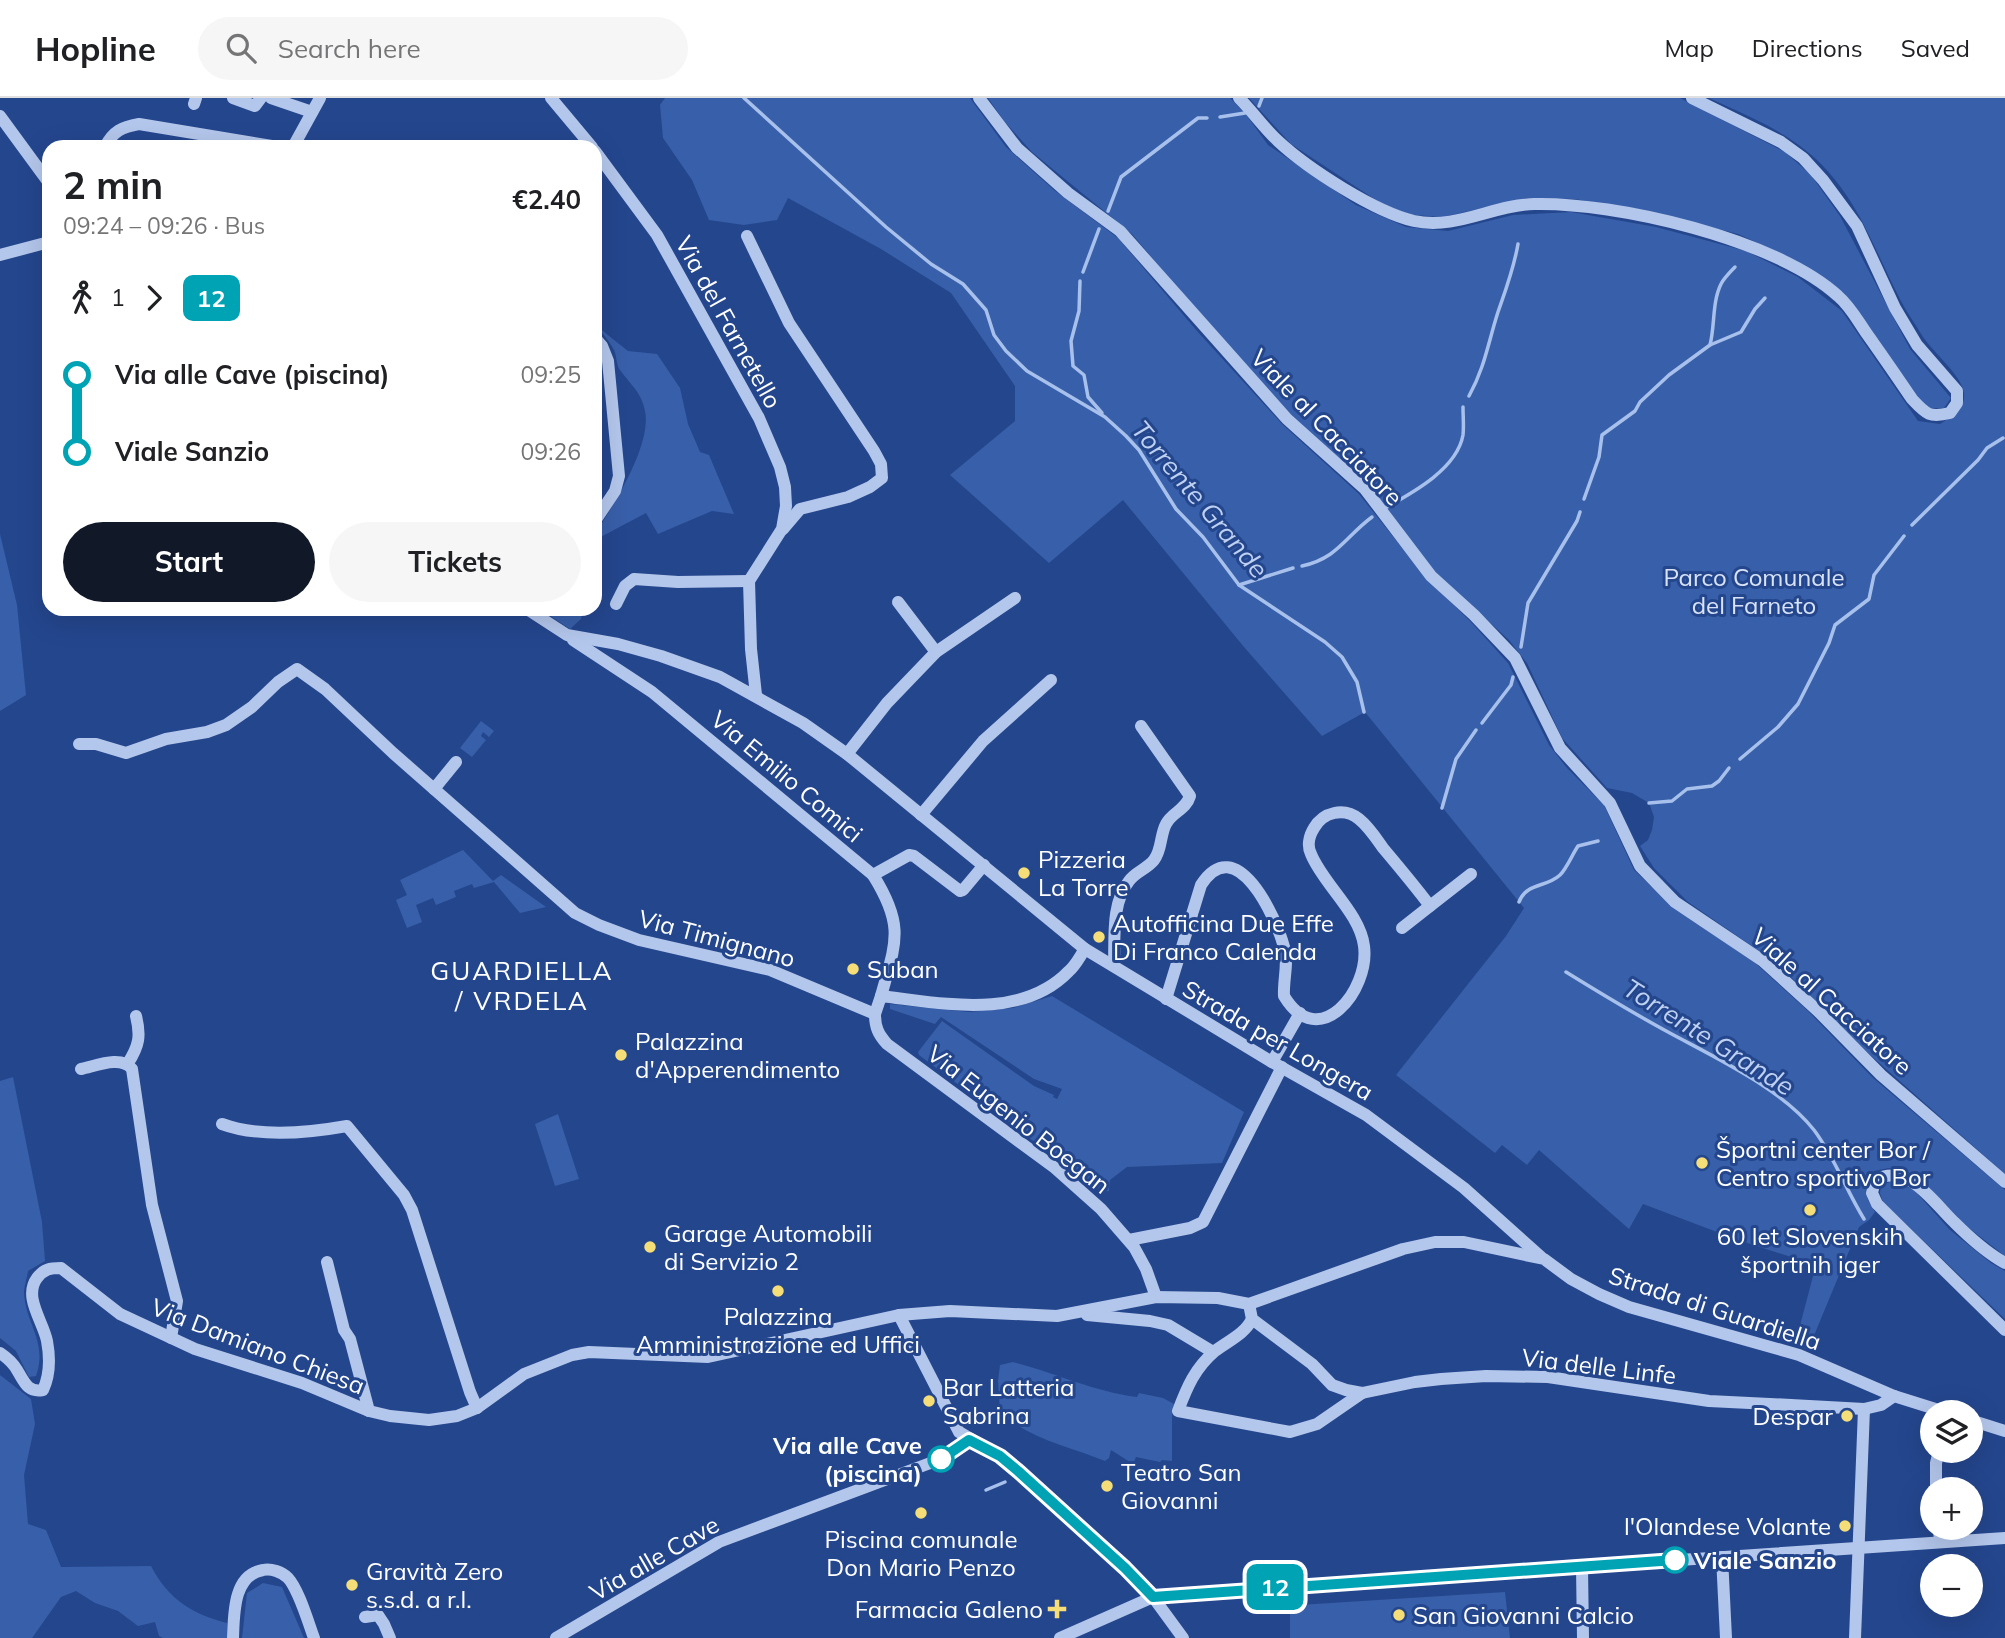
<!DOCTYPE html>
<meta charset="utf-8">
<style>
:root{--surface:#fff;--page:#f6f6f6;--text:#202124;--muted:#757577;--line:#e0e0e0;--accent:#111827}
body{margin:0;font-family:Mulish,sans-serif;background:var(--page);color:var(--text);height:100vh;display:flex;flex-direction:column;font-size:26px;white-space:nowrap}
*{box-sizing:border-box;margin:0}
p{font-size:23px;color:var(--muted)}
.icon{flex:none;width:38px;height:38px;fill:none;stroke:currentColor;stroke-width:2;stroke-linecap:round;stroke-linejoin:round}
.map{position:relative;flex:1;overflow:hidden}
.details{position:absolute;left:42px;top:42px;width:560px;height:476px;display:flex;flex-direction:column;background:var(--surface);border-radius:21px;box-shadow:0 7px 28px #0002}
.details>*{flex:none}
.badge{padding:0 14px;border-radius:10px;font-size:24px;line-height:46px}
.tools{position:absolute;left:1920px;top:1302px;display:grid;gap:14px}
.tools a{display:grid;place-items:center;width:63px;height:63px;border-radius:50%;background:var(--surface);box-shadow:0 7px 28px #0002;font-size:35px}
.map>.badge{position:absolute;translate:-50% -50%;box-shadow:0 0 0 4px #fff}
.legs{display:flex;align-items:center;gap:10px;height:77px;padding:0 21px;font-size:23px}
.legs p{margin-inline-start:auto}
.head{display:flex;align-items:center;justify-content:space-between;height:119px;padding:0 21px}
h1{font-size:38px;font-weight:700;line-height:52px}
.action{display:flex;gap:14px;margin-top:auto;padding:14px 21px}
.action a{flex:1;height:80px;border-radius:42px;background:var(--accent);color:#fff;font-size:28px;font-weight:700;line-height:80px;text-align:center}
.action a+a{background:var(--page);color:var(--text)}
ul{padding:0 21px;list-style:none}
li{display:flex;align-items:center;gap:24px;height:77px;font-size:26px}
li i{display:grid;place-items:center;width:10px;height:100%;margin:0 9px;background:currentColor}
li i::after{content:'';width:18px;height:18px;margin:-9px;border:5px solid;border-radius:50%;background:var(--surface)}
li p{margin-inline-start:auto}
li:first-child i{background:linear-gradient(#0000 50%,currentColor 0)}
li:last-child i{background:linear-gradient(currentColor 50%,#0000 0)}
header{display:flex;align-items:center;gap:42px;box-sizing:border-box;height:98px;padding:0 35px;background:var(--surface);border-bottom:2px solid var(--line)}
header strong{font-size:33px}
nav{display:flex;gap:38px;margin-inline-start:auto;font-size:24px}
.search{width:490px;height:63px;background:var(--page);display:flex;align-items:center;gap:18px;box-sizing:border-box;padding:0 24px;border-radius:38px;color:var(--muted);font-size:26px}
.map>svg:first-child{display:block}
</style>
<header>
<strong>Hopline</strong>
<div class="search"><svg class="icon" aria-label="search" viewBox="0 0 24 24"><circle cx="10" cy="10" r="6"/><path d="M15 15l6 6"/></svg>Search here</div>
<nav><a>Map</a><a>Directions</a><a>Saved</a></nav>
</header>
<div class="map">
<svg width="2005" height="1540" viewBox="0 0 2005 1540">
<rect width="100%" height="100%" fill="#24468d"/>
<!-- green -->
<g fill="#385fa9">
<path d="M 665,0 L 970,0 L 1006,49 L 1054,92 L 1118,140 L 1197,233 L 1282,326 L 1359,396 L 1427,481 L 1471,524 L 1508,565 L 1549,647 L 1567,670 L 1604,707 L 1634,772 L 1673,809 L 1754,864 L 1808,913 L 1872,979 L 2005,1092 L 2005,1158 L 1965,1127 L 1909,1076 L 1889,1070 L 1874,1073 C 1862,1090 1864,1097 1875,1114 L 1869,1122 L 1859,1129 L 1808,1252 L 1795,1246 L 1816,1167 L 1738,1142 L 1643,1106 L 1629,1131 L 1539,1052 L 1527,1067 L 1502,1047 L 1495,1055 L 1396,977 L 1506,838 L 1524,810 L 1365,614 L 1322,638 L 1244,549 L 1123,402 L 1049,465 L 950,377 L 1015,323 L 1015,288 L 951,195 L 881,151 L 788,100 L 777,122 L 744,127 L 709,122 L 692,82 L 663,40 L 660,7 Z"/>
<path d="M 988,0 L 1230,0 L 1245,15 L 1268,47 L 1356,107 L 1406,129 L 1448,133 L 1513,117 L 1571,114 L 1656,129 L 1746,153 L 1798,179 L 1842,213 L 1918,323 L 1940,326 C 1951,319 1966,311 1964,295 C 1962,278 1934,255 1923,239 C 1916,227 1907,215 1901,203 C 1874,152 1860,103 1816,61 C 1784,32 1748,18 1709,0 L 2005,0 L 2005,1076 L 1860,948 L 1778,866 L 1688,804 L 1654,770 L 1640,748 L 1648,742 L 1652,732 L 1654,719 L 1649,705 L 1632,695 L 1607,690 L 1562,640 L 1527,565 L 1509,542 L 1433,472 L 1367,385 L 1290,316 L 1221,241 L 1132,136 L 1032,54 L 1004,23 Z"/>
<path d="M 1249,0 L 1680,0 L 1785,54 L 1811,77 L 1840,118 L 1910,251 L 1951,300 L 1944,310 L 1929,310 L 1917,300 L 1879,242 L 1797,163 L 1738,136 L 1644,112 L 1574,101 L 1526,100 L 1443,119 L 1413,117 L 1385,108 L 1291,46 Z"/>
<path d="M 599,230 L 628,253 L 657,256 L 680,290 L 688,326 L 700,354 L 709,357 L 734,416 L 712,413 L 658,436 L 646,415 L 595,442 L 595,436 C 613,408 652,347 645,313 C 642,295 630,286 620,272 C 616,267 617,258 614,252 C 610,245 604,237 599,230 Z"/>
<path d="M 0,436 L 17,507 L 26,597 L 0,613 Z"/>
<path d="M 540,511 L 583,511 L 581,521 L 570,531 Z"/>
<path d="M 481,623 L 494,633 L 489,639 L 483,634 L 481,638 L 486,642 L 472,659 L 460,650 Z"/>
<path d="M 463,752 L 493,783 L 501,777 L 546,809 L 520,815 L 494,784 L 474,790 L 472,786 L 454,793 L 456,799 L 436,807 L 433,800 L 416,807 L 422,824 L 407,830 L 396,802 L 407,797 L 400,782 Z"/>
<path d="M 1052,898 L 1244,1014 L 1222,1065 L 1127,1069 L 1110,1082 L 1109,1093 L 1101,1094 L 927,963 L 919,957 L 918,954 L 942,923 L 1034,988 L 1054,997 L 1053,999 L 1057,1001 L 1062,991 L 1034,981 L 941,919 L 935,926 L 890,911 L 890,906 L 969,914 L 1013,910 Z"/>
<path d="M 13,979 L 42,1124 L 45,1163 L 28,1173 C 27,1180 24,1189 24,1195 C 26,1227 48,1244 36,1278 L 29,1279 L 16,1253 L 0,1240 L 0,983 Z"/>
<path d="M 558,1016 L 579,1081 L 555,1088 L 535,1026 Z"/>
<path d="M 1893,1083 L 1914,1092 L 1950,1132 L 1991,1165 L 2005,1173 L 2005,1221 L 1883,1104 L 1880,1095 L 1881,1087 Z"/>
<path d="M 1013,1264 C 1055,1275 1095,1294 1137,1299 L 1139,1295 L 1163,1300 L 1174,1306 L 1172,1312 L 1172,1363 L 1162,1362 L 1160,1364 L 1136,1359 L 1133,1366 L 1111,1352 L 1109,1360 L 1105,1363 C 1069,1348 1029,1341 1000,1314 L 998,1283 L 1000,1267 Z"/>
<path d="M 0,1277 L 31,1301 L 35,1326 L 24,1377 L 28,1426 L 46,1432 L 61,1469 L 151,1468 C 168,1501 192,1516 227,1525 L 227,1540 L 163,1540 L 159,1538 L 155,1524 L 138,1528 L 118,1513 L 95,1505 L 76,1493 L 61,1499 L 32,1540 L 0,1540 Z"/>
<path d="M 263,1485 L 282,1489 L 304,1540 L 242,1540 L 247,1495 Z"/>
<path d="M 1505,1494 L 1510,1540 L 1290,1540 L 1290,1513 L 1283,1513 L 1283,1508 Z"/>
</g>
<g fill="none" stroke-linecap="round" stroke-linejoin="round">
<!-- stream -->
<g stroke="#a7c0ec" stroke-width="3.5">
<path d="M 744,0 L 886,129 L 931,166 L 963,186 L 986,212 L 994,237 L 1006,253 L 1027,273 L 1105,319 L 1126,338 L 1139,352 L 1176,411 L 1203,439 L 1239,487 L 1325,544 L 1342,559 L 1357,584 L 1364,614"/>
<path d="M 1259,8 L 1262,0"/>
<path d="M 1220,19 L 1245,15"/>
<path d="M 1108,113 L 1121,79 L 1198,20 L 1207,20"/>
<path d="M 1083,174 L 1099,131"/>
<path d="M 1080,183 L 1079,213 L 1071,243 L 1073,268 L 1084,277 L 1088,299 L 1102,315"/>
<path d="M 1710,247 C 1715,228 1712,204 1721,186 C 1724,180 1730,174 1735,169"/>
<path d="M 1469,298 C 1485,269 1488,245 1498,214 C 1506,191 1514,170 1518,146"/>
<path d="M 1584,401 L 1599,359 L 1602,337 L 1635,313 L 1640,304 L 1669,277 L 1710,247 L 1741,234 L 1755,211 L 1765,200"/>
<path d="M 1385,410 C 1412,395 1457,371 1463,337 C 1464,328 1463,318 1463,309"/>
<path d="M 1912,427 L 1978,362 L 1987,350 L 2003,340"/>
<path d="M 1302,468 C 1338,460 1345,439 1372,419"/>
<path d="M 1239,487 L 1293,470"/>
<path d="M 1521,549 L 1528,505 L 1577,423 L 1580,414"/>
<path d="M 1482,625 L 1511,587 L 1513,579"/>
<path d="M 1740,661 L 1778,629 L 1798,606 L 1829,545 L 1835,527 L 1869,501 L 1874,477 L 1904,438"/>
<path d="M 1649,705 L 1672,703 L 1687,691 L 1712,688 L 1719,683 L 1729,670"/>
<path d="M 1442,710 L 1456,661 L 1476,632"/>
<path d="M 1519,804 C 1527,784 1546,790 1560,777 C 1567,770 1572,757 1578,748 L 1598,743"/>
<path d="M 1566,874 C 1600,895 1633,915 1668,934 C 1714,959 1781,990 1814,1032 C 1835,1060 1846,1092 1864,1121"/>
<path d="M 986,1392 L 1005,1384"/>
</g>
<!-- minor -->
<g stroke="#b3c6eb" stroke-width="12">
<path d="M 233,0 L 255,8 L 261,0"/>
<path d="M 271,0 L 312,14"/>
<path d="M 551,0 L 592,49"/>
<path d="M 979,0 L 1017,50 L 1068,95 L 1120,133 L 1287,321 L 1365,391 L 1431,478 L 1474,517 L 1515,560 L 1560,650 L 1610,705 L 1640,768 L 1675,804 L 1763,863 L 1818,913 L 1881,977 L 2005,1084"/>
<path d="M 1239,0 C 1253,14 1264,30 1278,43 C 1308,71 1375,114 1414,123 C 1456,132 1493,107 1534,106 C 1616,104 1776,141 1838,198 C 1850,208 1858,223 1867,236 C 1882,257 1897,279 1912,301 C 1926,316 1929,320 1950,315 L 1957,305 L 1957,293 L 1917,247 L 1895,210 L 1857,128 L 1823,82 L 1803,60 L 1781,44 L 1692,0"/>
<path d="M 194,6 L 196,0"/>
<path d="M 0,18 L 49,85"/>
<path d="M 105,49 C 113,33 122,29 139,26 L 278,49"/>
<path d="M 293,49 L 320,0"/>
<path d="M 595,53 L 657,137 L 759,320 L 780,369 L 785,389 L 786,408 L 782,431 L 749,483 L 751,551 L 756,597"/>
<path d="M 747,138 L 789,225 L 874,353 L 881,366 L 882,380 L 870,389 L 848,399 L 800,411 L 783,431"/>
<path d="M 0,157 L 49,144"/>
<path d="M 595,240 L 602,248 L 608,263 L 619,378 L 615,393 L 595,423"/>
<path d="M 898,504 L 936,554"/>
<path d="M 616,506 L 625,488 L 634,481 L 678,484 L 749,483"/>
<path d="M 527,511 L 567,537 L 618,546 L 661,558 L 720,579 L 803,625 L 847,656 L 1085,851 L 1272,964 L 1366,1017 L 1464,1090 L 1541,1159"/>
<path d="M 573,542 L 652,594 L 873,777 C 905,828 896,844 881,898"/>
<path d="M 79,646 L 96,646 L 126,655 L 166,641 L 207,634 L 226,627 L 252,609 L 278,584 L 297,571 L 325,591 L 393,655 L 575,815 L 599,827 L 639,842 L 770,872 L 875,916 L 881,898 C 942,905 1021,923 1069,873 C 1076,867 1080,858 1085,851"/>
<path d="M 847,656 L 887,605 L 936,554 L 1015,500"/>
<path d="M 434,691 L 456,664"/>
<path d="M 921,717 L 983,643 L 1051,582"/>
<path d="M 873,777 L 909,757 L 914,758 L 960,793 L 963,792 L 984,767"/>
<path d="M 1402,830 L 1430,808"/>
<path d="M 1114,868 C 1115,841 1111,805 1129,783 C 1135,774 1147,771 1154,762 C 1162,752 1160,737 1166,726 C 1172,714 1186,712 1190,698 L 1141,628"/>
<path d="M 1166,901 L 1201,787 C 1236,732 1276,819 1284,849 C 1289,864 1283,882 1284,898 C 1319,956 1370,892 1364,848 C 1360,815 1323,786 1311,756 C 1307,748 1309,738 1314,730 C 1323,714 1344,709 1359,721 C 1369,729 1376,740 1383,750 C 1399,769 1415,788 1430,808 L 1471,776"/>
<path d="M 875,916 C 875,929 878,936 887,946 L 1055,1070 L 1101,1111 L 1134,1149 L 1146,1171 L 1156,1199"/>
<path d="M 1272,964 L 1300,915"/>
<path d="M 128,965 C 139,948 141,938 136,918"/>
<path d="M 81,971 C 96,968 121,957 132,971 L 152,1107 L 177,1203 L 171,1240"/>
<path d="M 222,1026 C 260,1040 308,1035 347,1028 L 404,1097 L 412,1112 L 470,1294 L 477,1310"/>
<path d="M 1129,1142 L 1190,1130 L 1203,1124 L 1282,969"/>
<path d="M 327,1164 L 344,1232 L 350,1241 L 369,1313"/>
<path d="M 2005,1165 C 1987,1155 1969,1139 1954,1124 C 1933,1104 1908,1064 1875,1082 L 1872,1095 L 1877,1106 L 2005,1232"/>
<path d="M 1249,1206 L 1252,1221 L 1312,1266 L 1332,1287 L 1346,1292 L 1362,1295 L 1415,1284 L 1441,1281 L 1486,1278 L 1548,1279 L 1709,1303 L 1791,1307 L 1864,1311 L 1881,1307 L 1894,1298"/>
<path d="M 899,1217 L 959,1334 L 1000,1358 L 1125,1470 L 1153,1499 L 1183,1540"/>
<path d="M 1087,1217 L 1150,1223 L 1168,1227 L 1213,1254"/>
<path d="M 1252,1221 C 1245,1236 1228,1243 1215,1253 C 1195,1270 1187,1289 1178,1313 L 1290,1334 L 1317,1326 L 1362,1295"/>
<path d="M 0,1255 C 6,1259 13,1265 17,1272 C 24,1283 27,1295 43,1292 C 50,1277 50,1259 47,1243 C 43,1223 23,1199 37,1180 C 44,1171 50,1170 61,1170 L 120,1216 L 195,1251 L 302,1285 L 369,1313 L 390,1318 L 429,1322 L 457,1318 L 477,1310 L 524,1276 L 572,1257 L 589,1254 L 708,1259 L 899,1217 L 950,1213 L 1057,1218 L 1156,1199 L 1218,1200 L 1249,1206 L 1403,1151 L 1435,1144 L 1464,1144 L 1544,1161 L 1571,1181 L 1599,1196 L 1629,1209 L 1799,1257 L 1894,1298 L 1945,1314"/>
<path d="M 1970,1322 L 2005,1333"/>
<path d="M 1936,1391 L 1936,1365 L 1939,1353"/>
<path d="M 1939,1430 L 1940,1444"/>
<path d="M 1722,1459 L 1726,1540"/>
<path d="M 1582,1469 L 1583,1540"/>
<path d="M 365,1519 L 378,1517 L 384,1526 L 390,1540"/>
<path d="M 233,1540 C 234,1516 233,1477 263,1472 C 271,1470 282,1474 288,1480 C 299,1492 308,1524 314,1540"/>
<path d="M 556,1540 L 719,1444 L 941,1361 L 969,1342"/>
<path d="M 1060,1540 L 1153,1499 L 1178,1496 L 2005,1440"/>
<path d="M 1855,1540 L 1864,1311"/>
</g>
</g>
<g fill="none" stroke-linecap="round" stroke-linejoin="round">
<defs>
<path id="line-1" d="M 941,1361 L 969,1342 L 1000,1358 L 1018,1373 L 1125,1470 L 1153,1499 L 1675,1462"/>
</defs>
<!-- line-1 casing -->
<use href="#line-1" stroke="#fff" stroke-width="16"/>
<!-- line-1 -->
<use href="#line-1" stroke="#00a3b4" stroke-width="10"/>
</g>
<!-- markers -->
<g fill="#f5de77" stroke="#24468d" stroke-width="2.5">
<circle cx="1024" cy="775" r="7"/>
<circle cx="1099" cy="839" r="7"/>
<circle cx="853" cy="871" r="7"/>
<circle cx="621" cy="957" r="7"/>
<circle cx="1702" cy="1065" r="7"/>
<circle cx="1810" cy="1112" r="7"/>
<circle cx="650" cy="1149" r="7"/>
<circle cx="778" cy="1193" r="7"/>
<circle cx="929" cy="1303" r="7"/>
<circle cx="1847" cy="1318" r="7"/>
<circle cx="1107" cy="1388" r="7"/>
<circle cx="921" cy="1415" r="7"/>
<circle cx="1845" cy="1428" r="7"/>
<circle cx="352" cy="1487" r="7"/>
<path d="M1053.5 1500.5h7v7h7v7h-7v7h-7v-7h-7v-7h7z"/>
<circle cx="1399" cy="1517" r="7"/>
</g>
<g fill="#fff" stroke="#00a3b4" stroke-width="3.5">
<circle cx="941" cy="1361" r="12"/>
<circle cx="1675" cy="1462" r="12"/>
</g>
<g text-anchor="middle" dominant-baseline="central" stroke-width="6" stroke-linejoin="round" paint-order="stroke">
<!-- street labels -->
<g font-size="24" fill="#fff" stroke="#24468d">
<text transform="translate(729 224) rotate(61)">Via del Farnetello</text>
<text transform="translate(1327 329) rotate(46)">Viale al Cacciatore</text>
<text transform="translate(787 678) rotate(40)">Via Emilio Comici</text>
<text transform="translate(717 840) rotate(15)">Via Timignano</text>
<text transform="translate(1832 903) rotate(42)">Viale al Cacciatore</text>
<text transform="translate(1278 942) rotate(30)">Strada per Longera</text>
<text transform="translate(1019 1021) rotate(38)">Via Eugenio Boegan</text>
<text transform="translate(1715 1210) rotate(18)">Strada di Guardiella</text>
<text transform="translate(258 1248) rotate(21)">Via Damiano Chiesa</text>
<text transform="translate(1599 1268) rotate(7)">Via delle Linfe</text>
<text transform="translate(654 1460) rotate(-30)">Via alle Cave</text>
</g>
<!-- park labels -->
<g font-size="24" fill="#d8e3f8" stroke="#24468d">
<text x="1754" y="479">Parco Comunale<tspan x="1754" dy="28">del Farneto</tspan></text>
</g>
<!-- poi labels -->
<g font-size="24" fill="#fff" stroke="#24468d" text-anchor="start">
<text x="1038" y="761">Pizzeria<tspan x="1038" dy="28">La Torre</tspan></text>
<text x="1113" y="825">Autofficina Due Effe<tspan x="1113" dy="28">Di Franco Calenda</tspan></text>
<text x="867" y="871">Suban</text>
<text x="635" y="943">Palazzina<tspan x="635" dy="28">d'Apperendimento</tspan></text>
<text x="1716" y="1051">Športni center Bor /<tspan x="1716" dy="28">Centro sportivo Bor</tspan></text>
<text x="664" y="1135">Garage Automobili<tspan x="664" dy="28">di Servizio 2</tspan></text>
<text x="1810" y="1138" text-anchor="middle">60 let Slovenskih<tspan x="1810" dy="28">športnih iger</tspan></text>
<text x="778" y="1218" text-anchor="middle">Palazzina<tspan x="778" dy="28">Amministrazione ed Uffici</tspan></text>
<text x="943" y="1289">Bar Latteria<tspan x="943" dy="28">Sabrina</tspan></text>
<text x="1833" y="1318" text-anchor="end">Despar</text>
<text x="1121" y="1374">Teatro San<tspan x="1121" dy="28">Giovanni</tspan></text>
<text x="1831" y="1428" text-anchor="end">l'Olandese Volante</text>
<text x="921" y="1441" text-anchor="middle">Piscina comunale<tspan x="921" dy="28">Don Mario Penzo</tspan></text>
<text x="366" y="1473">Gravità Zero<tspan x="366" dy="28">s.s.d. a r.l.</tspan></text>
<text x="1043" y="1511" text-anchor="end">Farmacia Galeno</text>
<text x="1413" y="1517">San Giovanni Calcio</text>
</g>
<!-- stop labels -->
<g font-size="24" font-weight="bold" fill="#fff" stroke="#24468d" text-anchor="end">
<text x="922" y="1347">Via alle Cave<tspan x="922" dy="28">(piscina)</tspan></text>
<text x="1694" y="1462" text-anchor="start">Viale Sanzio</text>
</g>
<!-- water labels -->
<g font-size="26" font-style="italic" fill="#bfd1f2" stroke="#24468d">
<text transform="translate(1200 401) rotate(50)">Torrente Grande</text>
<text transform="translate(1709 939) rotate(32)">Torrente Grande</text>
</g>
<!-- neighbourhood labels -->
<g font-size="26" letter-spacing="2" fill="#fff" stroke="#24468d">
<text x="522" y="872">GUARDIELLA<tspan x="522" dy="30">/ VRDELA</tspan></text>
</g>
</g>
</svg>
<div class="tools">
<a><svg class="icon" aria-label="layers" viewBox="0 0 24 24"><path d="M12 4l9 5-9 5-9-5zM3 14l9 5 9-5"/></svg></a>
<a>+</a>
<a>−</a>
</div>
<b class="badge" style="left:1275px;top:1489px;background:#00a3b4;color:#fff">12</b>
<section class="details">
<div class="head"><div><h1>2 min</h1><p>09:24 – 09:26 · Bus</p></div><b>€2.40</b></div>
<div class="legs"><svg class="icon" aria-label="walk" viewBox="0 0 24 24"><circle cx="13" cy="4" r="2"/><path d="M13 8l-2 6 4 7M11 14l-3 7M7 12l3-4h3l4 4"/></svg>1<svg class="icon" aria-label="forward" viewBox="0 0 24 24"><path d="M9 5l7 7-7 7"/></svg><b class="badge" style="background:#00a3b4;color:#fff">12</b></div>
<ul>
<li><i style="color:#00a3b4"></i><b>Via alle Cave (piscina)</b><p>09:25</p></li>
<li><i style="color:#00a3b4"></i><b>Viale Sanzio</b><p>09:26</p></li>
</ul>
<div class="action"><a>Start</a><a>Tickets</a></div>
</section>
</div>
